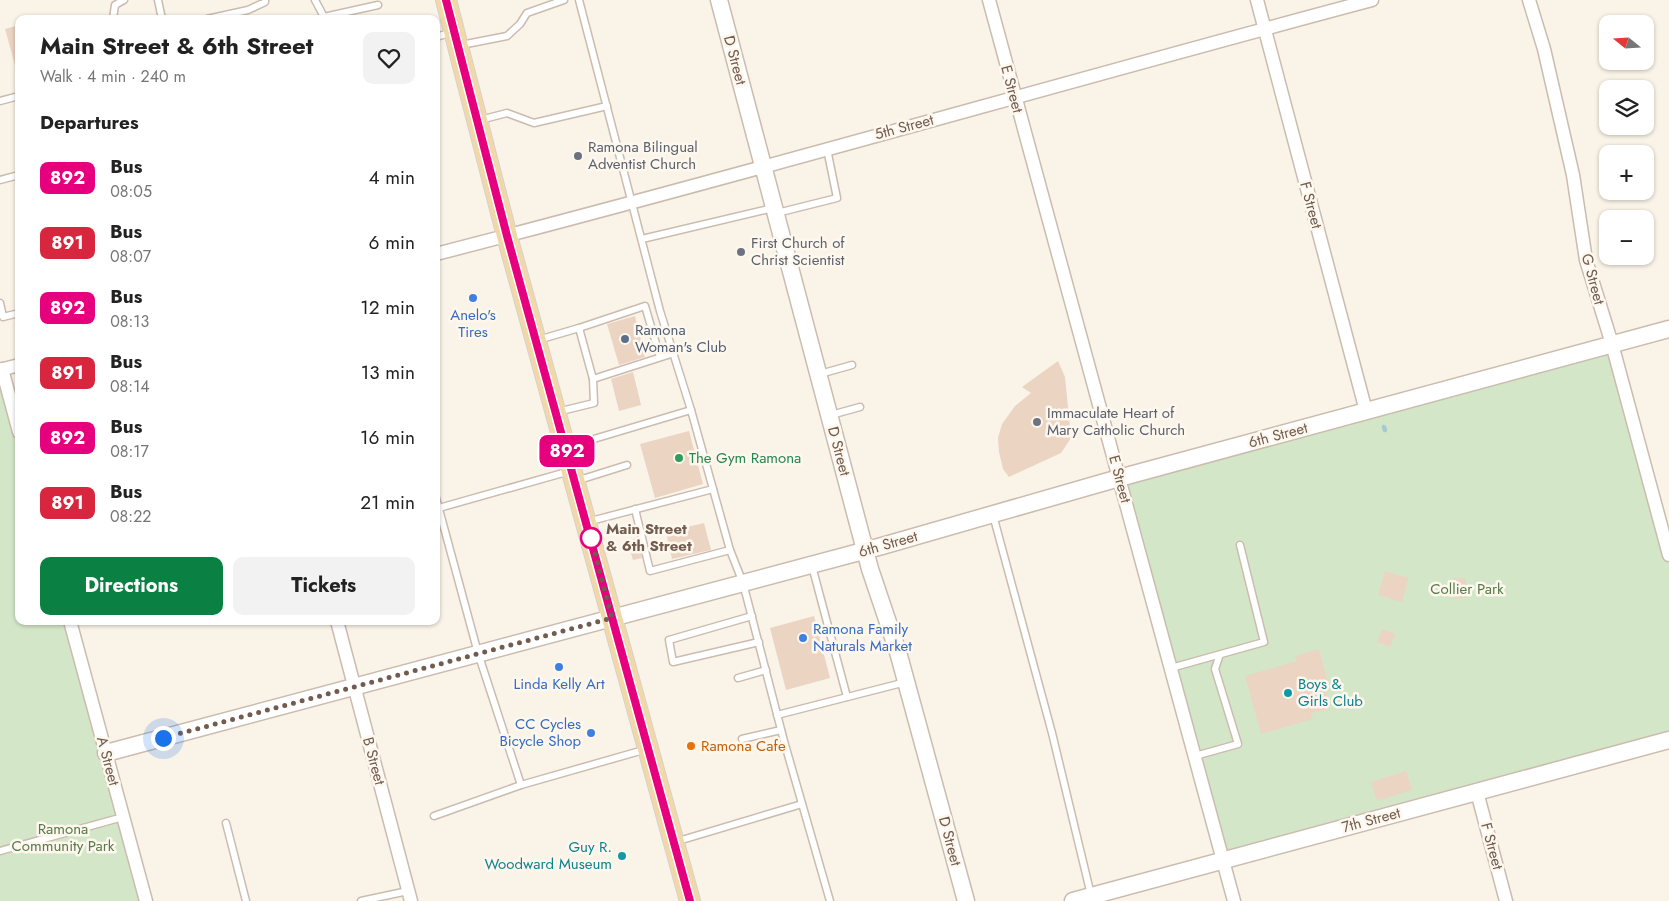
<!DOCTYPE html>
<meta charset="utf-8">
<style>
:root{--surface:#fff;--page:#f2f2f2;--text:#222;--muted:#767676;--accent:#0b8043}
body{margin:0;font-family:Jost,sans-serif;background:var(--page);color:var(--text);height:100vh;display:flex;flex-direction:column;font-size:19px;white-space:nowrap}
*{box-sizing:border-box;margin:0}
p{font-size:16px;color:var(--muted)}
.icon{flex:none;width:28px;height:28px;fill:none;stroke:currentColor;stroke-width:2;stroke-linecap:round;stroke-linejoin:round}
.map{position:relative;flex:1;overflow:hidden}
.drawer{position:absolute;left:15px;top:15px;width:425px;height:610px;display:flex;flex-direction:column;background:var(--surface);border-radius:10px;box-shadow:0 1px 4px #0004}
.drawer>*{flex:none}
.badge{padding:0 10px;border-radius:8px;font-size:18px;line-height:32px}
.needle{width:32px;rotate:288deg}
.buttons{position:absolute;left:1599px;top:15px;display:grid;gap:10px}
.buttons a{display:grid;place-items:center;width:55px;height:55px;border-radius:10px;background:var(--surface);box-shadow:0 1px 4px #0004;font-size:25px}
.you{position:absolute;width:25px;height:25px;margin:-12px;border:4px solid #fff;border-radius:50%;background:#1a73e8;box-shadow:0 0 0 8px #1a73e833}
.map>.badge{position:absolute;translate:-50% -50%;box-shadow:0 0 0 2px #fff}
h2{padding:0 25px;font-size:19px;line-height:45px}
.round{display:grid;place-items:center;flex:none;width:52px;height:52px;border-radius:10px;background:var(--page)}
.overview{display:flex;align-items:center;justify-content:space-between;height:85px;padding:0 25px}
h1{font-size:24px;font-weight:700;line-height:38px}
.primary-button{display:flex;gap:10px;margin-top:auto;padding:10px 25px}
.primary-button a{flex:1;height:58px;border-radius:10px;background:var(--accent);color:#fff;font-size:20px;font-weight:700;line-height:58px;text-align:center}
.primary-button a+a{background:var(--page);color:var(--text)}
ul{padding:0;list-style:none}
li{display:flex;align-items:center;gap:15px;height:65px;padding:0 25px}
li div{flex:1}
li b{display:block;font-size:19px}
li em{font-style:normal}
li .badge{min-width:55px;font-weight:700;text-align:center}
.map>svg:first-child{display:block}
</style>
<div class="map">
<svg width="1669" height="901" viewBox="0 0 1669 901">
<rect width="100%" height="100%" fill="#faf3e8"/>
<!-- green -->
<g fill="#d3e6c8">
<path d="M 1612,344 L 1669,550 L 1669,740 L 1224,860 L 1120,478 Z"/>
<path d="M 0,370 L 19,433 L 19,621 L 69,621 L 145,901 L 0,901 Z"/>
</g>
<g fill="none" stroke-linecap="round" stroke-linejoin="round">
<!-- stream -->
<path stroke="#a6cad2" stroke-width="4.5" d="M 1384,427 L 1385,430"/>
</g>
<!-- building -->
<g fill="#ecd4c3">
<path d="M 19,25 L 19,65 L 15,65 L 5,29 Z"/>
<path d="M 635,316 L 645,357 L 619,365 L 607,324 Z"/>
<path d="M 1058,361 L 1065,377 L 1071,438 L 1061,453 L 1009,477 L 1003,469 L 999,452 L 998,438 L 1002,424 L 1015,406 L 1031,393 L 1022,387 Z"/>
<path d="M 633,372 L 641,405 L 619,411 L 611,379 Z"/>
<path d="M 689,431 L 703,484 L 655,498 L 640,444 Z"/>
<path d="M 704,523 L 711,550 L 672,559 L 666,532 Z"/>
<path d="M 637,538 L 642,558 L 633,560 L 627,541 Z"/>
<path d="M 1385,571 L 1408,578 L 1402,602 L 1378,595 Z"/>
<path d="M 1454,578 L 1466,578 L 1466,598 L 1453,598 Z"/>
<path d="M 814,616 L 830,678 L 786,690 L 770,628 Z"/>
<path d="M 1382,629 L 1395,634 L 1390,647 L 1377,642 Z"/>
<path d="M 1319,649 L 1328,683 L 1324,684 L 1329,702 L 1324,703 L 1326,710 L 1311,713 L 1313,719 L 1261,734 L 1245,676 L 1297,661 L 1295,656 Z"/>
<path d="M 1406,771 L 1412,790 L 1377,801 L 1371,782 Z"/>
</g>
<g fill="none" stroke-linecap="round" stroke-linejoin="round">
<defs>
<g id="service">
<path d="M 158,0 L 162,19"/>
<path d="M 315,0 L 324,17 L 378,5"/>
<path d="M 579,0 L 660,311 L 691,410 L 730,550 L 743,583 L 784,741 L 830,901"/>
<path d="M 113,19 L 115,5 L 124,0"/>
<path d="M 207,19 L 248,10 L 265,2 L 265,0"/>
<path d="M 436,37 L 453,32"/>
<path d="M 461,45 L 507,36 L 520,24 L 527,13 L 564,0"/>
<path d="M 0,101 L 19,96"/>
<path d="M 480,120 L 507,113 L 534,123 L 607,106"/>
<path d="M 0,180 L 19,175"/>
<path d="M 777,213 L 837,198 L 827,149"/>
<path d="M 642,239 L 773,208"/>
<path d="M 0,303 L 3,317 L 19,313"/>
<path d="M 579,328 L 645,306 L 660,357"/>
<path d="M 538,340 L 579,328 L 593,379 L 594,403 L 557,412"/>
<path d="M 820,374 L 852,365"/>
<path d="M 593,379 L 674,353"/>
<path d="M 831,415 L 860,407"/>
<path d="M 567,447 L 691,410"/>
<path d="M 576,481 L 627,465"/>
<path d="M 436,498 L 478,653 L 521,785"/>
<path d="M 439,508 L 570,471"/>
<path d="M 635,509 L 650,571 L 730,550"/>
<path d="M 993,515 L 1052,733 L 1091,895"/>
<path d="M 587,522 L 713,489"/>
<path d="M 812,566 L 847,697"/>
<path d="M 752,616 L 669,640 L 673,662 L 759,642"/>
<path d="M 1171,668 L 1264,642 L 1240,545"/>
<path d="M 738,678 L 766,670"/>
<path d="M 777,715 L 906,682"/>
<path d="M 742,739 L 781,730"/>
<path d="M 1195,756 L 1238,744 L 1215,669 L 1219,657"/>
<path d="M 434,816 L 521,785 L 647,749"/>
<path d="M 226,823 L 246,901"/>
<path d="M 675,842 L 802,804"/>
<path d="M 0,851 L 123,817"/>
<path d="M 361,901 L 408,891"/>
</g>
<g id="minor">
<path d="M 989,0 L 1234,901"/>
<path d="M 1257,0 L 1366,411"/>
<path d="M 1529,0 L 1544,49 L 1573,175 L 1586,260 L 1612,344 L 1669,555"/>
<path d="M 436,254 C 749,174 1060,83 1372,0"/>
<path d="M 2,369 L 19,432"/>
<path d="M 0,370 L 19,365"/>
<path d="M 70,621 L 146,901"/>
<path d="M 337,621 L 411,901"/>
<path d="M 1477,792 L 1506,901"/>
</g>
<g id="tertiary">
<path d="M 719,0 L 870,569 L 898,652 L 966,901"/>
<path d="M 106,753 L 882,546 L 1119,478 L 1669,329"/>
<path d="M 1073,901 L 1669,740"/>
</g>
<path id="primary" d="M 446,0 L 507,236 L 690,901"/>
</defs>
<!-- service casing -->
<use href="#service" stroke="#cbbcaf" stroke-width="9"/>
<!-- minor casing -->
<use href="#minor" stroke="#cbbcaf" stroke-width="15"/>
<!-- tertiary casing -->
<use href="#tertiary" stroke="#cbbcaf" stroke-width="19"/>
<!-- primary casing -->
<use href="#primary" stroke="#d7d1ce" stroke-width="22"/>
<!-- service -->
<use href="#service" stroke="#fff" stroke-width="6"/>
<!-- minor -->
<use href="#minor" stroke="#fff" stroke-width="12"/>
<!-- tertiary -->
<use href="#tertiary" stroke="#fff" stroke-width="16"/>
<!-- primary -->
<use href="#primary" stroke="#f1d8a8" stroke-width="20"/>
</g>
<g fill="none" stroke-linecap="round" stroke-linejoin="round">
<defs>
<path id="line" d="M 446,0 L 507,236 L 690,901"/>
</defs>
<!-- line casing -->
<use href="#line" stroke="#fff" stroke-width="11"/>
<!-- line -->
<use href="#line" stroke="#e6007e" stroke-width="8"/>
<!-- walk -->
<path stroke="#715c4f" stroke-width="5" stroke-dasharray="0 9" d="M 163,738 L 612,618 L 591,538"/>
</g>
<!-- markers -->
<g fill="#6b7280" stroke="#fdf7ee" stroke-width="2">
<circle cx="578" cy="156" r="5"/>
<circle cx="741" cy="252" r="5"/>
<circle cx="1037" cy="422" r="5"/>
</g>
<g fill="#3f7fe0" stroke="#fdf7ee" stroke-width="2">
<circle cx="473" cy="298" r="5"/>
<circle cx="803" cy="638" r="5"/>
<circle cx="559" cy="667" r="5"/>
<circle cx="591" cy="733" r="5"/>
</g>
<circle fill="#5c6f8a" stroke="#fdf7ee" stroke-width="2" cx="625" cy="339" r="5"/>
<circle fill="#2e9e5b" stroke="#fdf7ee" stroke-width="2" cx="679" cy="458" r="5"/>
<circle fill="#fff" stroke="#e6007e" stroke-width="2.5" cx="591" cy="538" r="10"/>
<g fill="#0f9aa8" stroke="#fdf7ee" stroke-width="2">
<circle cx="1288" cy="693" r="5"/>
<circle cx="622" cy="856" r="5"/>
</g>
<circle fill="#e8710a" stroke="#fdf7ee" stroke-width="2" cx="691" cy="746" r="5"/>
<g text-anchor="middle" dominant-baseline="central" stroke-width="5" stroke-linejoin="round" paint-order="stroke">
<!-- street labels -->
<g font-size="15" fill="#715c4f" stroke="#fdf7ee">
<text transform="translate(735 60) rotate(75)">D Street</text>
<text transform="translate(1012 89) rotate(75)">E Street</text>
<text transform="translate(904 127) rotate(-15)">5th Street</text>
<text transform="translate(1311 205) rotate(75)">F Street</text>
<text transform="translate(1593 279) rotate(75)">G Street</text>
<text transform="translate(1278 435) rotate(-15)">6th Street</text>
<text transform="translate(839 451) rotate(75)">D Street</text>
<text transform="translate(1120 479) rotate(75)">E Street</text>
<text transform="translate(888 544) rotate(-16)">6th Street</text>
<text transform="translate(108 761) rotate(75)">A Street</text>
<text transform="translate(374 761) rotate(75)">B Street</text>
<text transform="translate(1371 820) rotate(-15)">7th Street</text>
<text transform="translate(950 841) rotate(75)">D Street</text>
<text transform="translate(1492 846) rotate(75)">F Street</text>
</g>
<!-- worship labels -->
<g font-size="15" fill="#5b616d" stroke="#fdf7ee" text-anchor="start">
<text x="588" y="147">Ramona Bilingual<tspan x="588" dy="17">Adventist Church</tspan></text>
<text x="751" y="243">First Church of<tspan x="751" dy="17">Christ Scientist</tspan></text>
<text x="1047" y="413">Immaculate Heart of<tspan x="1047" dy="17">Mary Catholic Church</tspan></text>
</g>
<!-- shop labels -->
<g font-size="15" fill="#366cbe" stroke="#fdf7ee">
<text x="473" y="315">Anelo's<tspan x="473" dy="17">Tires</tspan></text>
<text x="813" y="629" text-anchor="start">Ramona Family<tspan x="813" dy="17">Naturals Market</tspan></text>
<text x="559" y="684">Linda Kelly Art</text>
<text x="581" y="724" text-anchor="end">CC Cycles<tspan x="581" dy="17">Bicycle Shop</tspan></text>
</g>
<!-- service labels -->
<g font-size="15" fill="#4e5e75" stroke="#fdf7ee" text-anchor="start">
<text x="635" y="330">Ramona<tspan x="635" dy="17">Woman's Club</tspan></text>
</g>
<!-- leisure labels -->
<g font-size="15" fill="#27864d" stroke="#fdf7ee" text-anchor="start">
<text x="689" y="458">The Gym Ramona</text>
</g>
<!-- stop labels -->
<g font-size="15" font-weight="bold" fill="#715c4f" stroke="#fdf7ee" text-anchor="start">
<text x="606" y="529">Main Street<tspan x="606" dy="17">&amp; 6th Street</tspan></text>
</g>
<!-- park labels -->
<g font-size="15" fill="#587b4b" stroke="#fdf7ee">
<text x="1467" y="589">Collier Park</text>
<text x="63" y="829">Ramona<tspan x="63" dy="17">Community Park</tspan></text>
</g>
<!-- culture labels -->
<g font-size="15" fill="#0d838f" stroke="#fdf7ee" text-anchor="start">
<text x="1298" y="684">Boys &amp;<tspan x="1298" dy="17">Girls Club</tspan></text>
<text x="612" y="847" text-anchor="end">Guy R.<tspan x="612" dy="17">Woodward Museum</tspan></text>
</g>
<!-- food labels -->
<g font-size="15" fill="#c56008" stroke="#fdf7ee" text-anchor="start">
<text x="701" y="746">Ramona Cafe</text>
</g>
</g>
</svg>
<div class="buttons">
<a><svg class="needle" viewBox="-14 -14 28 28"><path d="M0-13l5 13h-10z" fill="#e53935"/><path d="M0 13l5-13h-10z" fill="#767676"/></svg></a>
<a><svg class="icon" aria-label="layers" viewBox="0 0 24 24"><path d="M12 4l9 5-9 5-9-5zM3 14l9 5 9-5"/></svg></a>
<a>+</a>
<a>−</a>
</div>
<div class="you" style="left:163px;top:738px"></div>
<b class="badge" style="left:567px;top:451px;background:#e6007e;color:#fff">892</b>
<section class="drawer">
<div class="overview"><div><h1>Main Street &amp; 6th Street</h1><p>Walk · 4 min · 240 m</p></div><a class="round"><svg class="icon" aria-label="heart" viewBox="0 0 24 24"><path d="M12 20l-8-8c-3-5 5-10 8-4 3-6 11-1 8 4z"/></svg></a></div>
<h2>Departures</h2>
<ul>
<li><span class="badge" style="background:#e6007e;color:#fff">892</span><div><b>Bus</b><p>08:05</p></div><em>4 min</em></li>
<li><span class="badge" style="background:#d7263d;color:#fff">891</span><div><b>Bus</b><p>08:07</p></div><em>6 min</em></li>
<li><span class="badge" style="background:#e6007e;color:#fff">892</span><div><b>Bus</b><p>08:13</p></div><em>12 min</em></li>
<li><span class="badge" style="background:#d7263d;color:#fff">891</span><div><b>Bus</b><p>08:14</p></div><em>13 min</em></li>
<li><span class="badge" style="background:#e6007e;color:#fff">892</span><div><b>Bus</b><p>08:17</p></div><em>16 min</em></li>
<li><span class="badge" style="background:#d7263d;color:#fff">891</span><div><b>Bus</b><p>08:22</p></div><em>21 min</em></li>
</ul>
<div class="primary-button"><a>Directions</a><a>Tickets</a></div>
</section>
</div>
